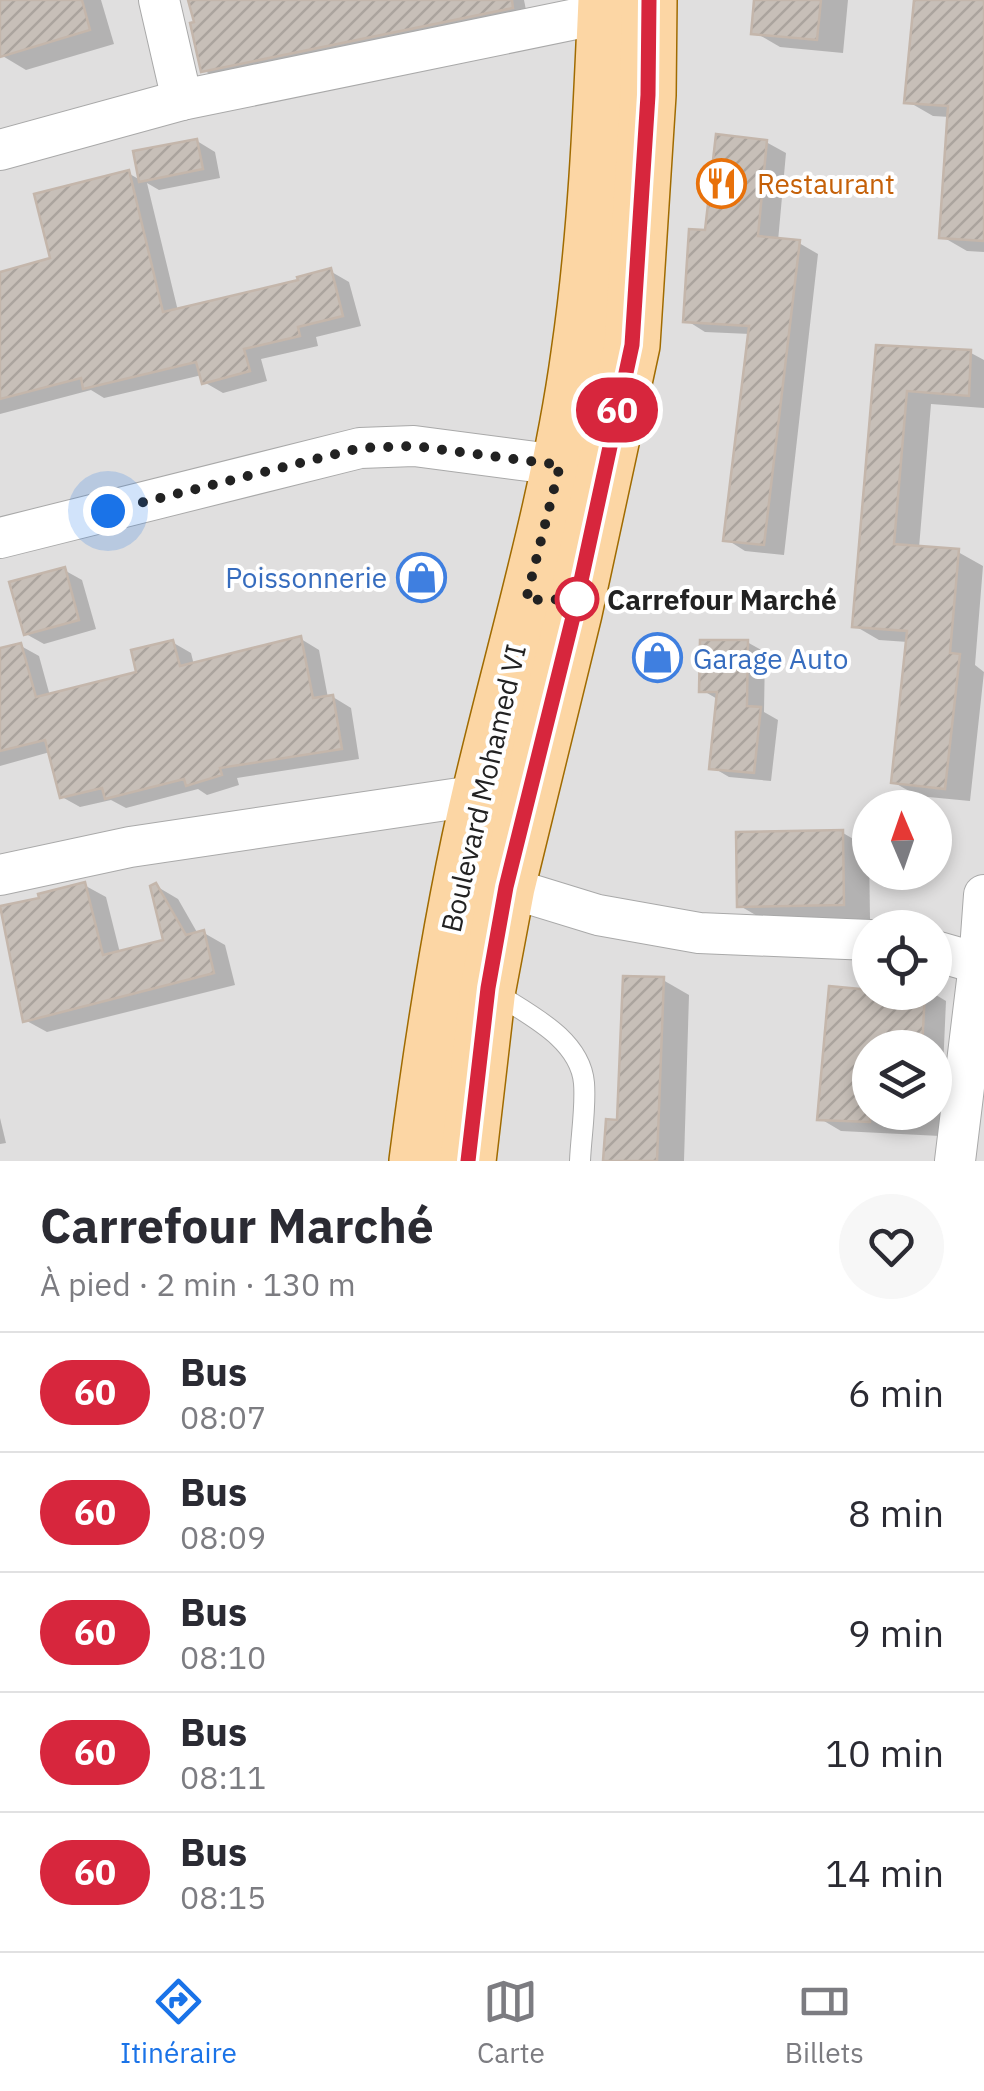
<!DOCTYPE html>
<html lang="fr">
<meta charset="utf-8">
<style>
:root{--surface:#fff;--page:#f7f7f7;--text:#2b2b33;--muted:#7c7c81;--line:#e1e1e2;--accent:#1a73e8}
body{margin:0;font-family:"IBM Plex Sans",sans-serif;background:var(--page);color:var(--text);height:100vh;display:flex;flex-direction:column;font-size:38px;white-space:nowrap}
*{box-sizing:border-box;margin:0}
p{font-size:32px;color:var(--muted)}
.icon{flex:none;width:55px;height:55px;fill:none;stroke:currentColor;stroke-width:2;stroke-linecap:round;stroke-linejoin:round}
.map{position:relative;height:1161px;overflow:hidden}
.sheet{display:flex;flex-direction:column;background:var(--surface);flex:1}
.sheet>*{flex:none}
.badge{padding:0 20px;border-radius:32px;font-size:35px;line-height:65px}
.needle{width:65px;rotate:358deg}
.fabs{position:absolute;left:852px;top:790px;display:grid;gap:20px}
.fabs a{display:grid;place-items:center;width:100px;height:100px;border-radius:50%;background:var(--surface);box-shadow:0 5px 15px #0003;font-size:50px}
.you{position:absolute;width:50px;height:50px;margin:-25px;border:8px solid #fff;border-radius:50%;background:#1a73e8;box-shadow:0 0 0 15px #1a73e833}
.map>.badge{position:absolute;translate:-50% -50%;box-shadow:0 0 0 5px #fff}
.round{display:grid;place-items:center;flex:none;width:105px;height:105px;border-radius:52px;background:var(--page)}
.headline{display:flex;align-items:center;justify-content:space-between;height:170px;padding:0 40px}
h1{font-size:48px;font-weight:700;line-height:75px}
ul{padding:0;list-style:none}
li{display:flex;align-items:center;gap:30px;height:120px;padding:0 40px;border-top:2px solid var(--line)}
li div{flex:1}
li b{display:block;font-size:38px}
li em{font-style:normal}
li .badge{min-width:110px;font-weight:700;text-align:center}
.tab-bar{display:flex;justify-content:space-around;align-items:center;height:140px;border-top:2px solid var(--line);background:var(--surface);font-size:28px;color:var(--muted)}
.tab-bar a{display:grid;justify-items:center;gap:5px}
.tab-bar .on{color:var(--accent)}
.map>svg:first-child{display:block}
</style>
<div class="map">
<svg width="984" height="1161" viewBox="0 0 984 1161">
<defs>
<pattern id="building-hatch" width="6" height="6" patternUnits="userSpaceOnUse" patternTransform="scale(2.5)"><rect width="6" height="6" fill="#c7bfb8"/><path d="M-1 1l2-2M0 6l6-6M5 7l2-2" fill="none" stroke="#aba49e"/></pattern>
</defs>
<rect width="100%" height="100%" fill="#f2efe9"/>
<!-- residential -->
<path fill="#e0dfdf" fill-rule="evenodd" d="M 0,0 L 984,0 L 984,1161 L 0,1161 ZM 870,808 L 935,808 L 935,872 L 870,872 ZM 870,928 L 935,928 L 935,992 L 870,992 ZM 870,1048 L 935,1048 L 935,1112 L 870,1112 Z"/>
<!-- shadow -->
<g fill="#0003" fill-rule="evenodd">
<path d="M 0,0 L 101,0 L 114,44 L 26,70 L 1,55 Z"/>
<path d="M 191,0 L 524,0 L 529,25 L 231,86 L 203,70 Z"/>
<path d="M 757,0 L 848,0 L 843,53 L 780,47 L 754,32 Z"/>
<path d="M 916,0 L 984,0 L 984,252 L 967,251 L 941,236 L 950,117 L 933,116 L 907,101 Z"/>
<path d="M 197,141 L 215,152 L 220,178 L 159,190 L 147,183 L 178,311 L 301,282 L 330,271 L 349,282 L 361,326 L 316,337 L 318,346 L 261,359 L 267,381 L 223,393 L 204,382 L 202,375 L 104,398 L 91,390 L 0,414 L 0,274 L 53,260 L 128,173 L 142,181 Z"/>
<path d="M 766,142 L 786,153 L 778,241 L 799,243 L 818,254 L 784,555 L 745,551 L 726,539 L 750,334 L 705,332 L 686,320 Z"/>
<path d="M 879,348 L 971,353 L 984,360 L 984,408 L 931,404 L 919,548 L 958,552 L 983,566 L 975,665 L 984,672 L 970,801 L 918,796 L 893,782 L 908,642 L 879,640 L 855,626 Z"/>
<path d="M 64,570 L 82,580 L 96,629 L 44,644 L 26,634 Z"/>
<path d="M 301,639 L 319,650 L 328,698 L 333,697 L 351,708 L 359,759 L 237,778 L 239,785 L 207,795 L 198,789 L 126,808 L 111,800 L 80,807 L 62,797 L 50,752 L 0,766 L 0,651 L 21,646 L 39,656 L 50,696 L 139,673 L 172,642 L 191,653 L 194,665 Z"/>
<path d="M 747,642 L 765,652 L 764,712 L 778,720 L 771,781 L 729,777 L 712,767 L 719,700 L 702,690 Z"/>
<path d="M 843,833 L 869,848 L 870,919 L 766,921 L 740,906 Z"/>
<path d="M 84,885 L 106,897 L 120,953 L 166,942 L 156,886 L 178,899 L 198,934 L 204,933 L 225,945 L 235,985 L 47,1032 L 25,1020 L 42,900 Z"/>
<path d="M 663,980 L 689,995 L 684,1161 L 605,1161 Z"/>
<path d="M 884,992 L 931,992 L 946,1001 L 940,1136 L 841,1131 L 819,1118 ZM 870,1048 L 935,1048 L 935,1112 L 870,1112 Z"/>
<path d="M 0,1118 L 6,1143 L 0,1144 Z"/>
</g>
<!-- building -->
<g fill="url(#building-hatch)" stroke="#c4b6ab" stroke-width="2.5">
<path d="M 0,0 L 82,0 L 90,30 L 0,57 Z"/>
<path d="M 188,0 L 512,0 L 513,8 L 201,72 L 190,23 L 194,22 Z"/>
<path d="M 754,0 L 821,0 L 817,40 L 751,34 Z"/>
<path d="M 914,0 L 984,0 L 984,241 L 939,238 L 948,106 L 904,103 Z"/>
<path d="M 716,134 L 767,140 L 758,236 L 800,240 L 764,545 L 723,541 L 749,326 L 683,322 L 689,229 L 705,230 Z"/>
<path d="M 197,139 L 203,169 L 139,182 L 133,151 Z"/>
<path d="M 129,170 L 163,312 L 298,280 L 297,277 L 331,268 L 343,316 L 298,327 L 300,336 L 244,349 L 250,371 L 202,384 L 196,362 L 83,389 L 81,378 L 0,399 L 0,272 L 50,258 L 34,194 Z"/>
<path d="M 876,345 L 971,350 L 969,396 L 907,391 L 894,544 L 959,549 L 950,653 L 960,654 L 945,789 L 891,783 L 907,631 L 852,627 Z"/>
<path d="M 65,567 L 79,620 L 24,635 L 9,582 Z"/>
<path d="M 301,636 L 313,698 L 333,695 L 342,749 L 220,768 L 222,775 L 186,786 L 184,779 L 105,799 L 102,788 L 60,798 L 45,740 L 0,751 L 0,648 L 21,643 L 36,697 L 136,672 L 131,650 L 173,640 L 180,666 Z"/>
<path d="M 700,640 L 748,640 L 747,706 L 761,707 L 754,773 L 709,769 L 717,692 L 699,692 Z"/>
<path d="M 843,830 L 844,905 L 737,907 L 736,832 Z"/>
<path d="M 85,882 L 103,955 L 163,940 L 150,886 L 156,883 L 186,935 L 204,930 L 214,973 L 23,1022 L 0,906 L 39,898 L 38,894 Z"/>
<path d="M 623,976 L 664,977 L 657,1161 L 603,1161 L 606,1119 L 617,1120 Z"/>
<path d="M 829,986 L 870,990 L 870,992 L 925,992 L 922,1048 L 870,1048 L 870,1122 L 817,1120 Z"/>
</g>
<g fill="none" stroke-linecap="round" stroke-linejoin="round">
<defs>
<path id="service" d="M 494,992 C 527,1014 580,1038 584,1083 C 586,1108 581,1136 580,1161"/>
<g id="minor">
<path d="M 159,0 L 182,100"/>
<path d="M 0,150 L 182,100 L 605,13"/>
<path d="M 0,538 L 360,448 L 414,446 L 559,465"/>
<path d="M 0,875 L 130,847 L 480,795"/>
<path d="M 507,887 L 598,915 L 699,933 L 870,940"/>
<path d="M 935,951 L 984,965"/>
<path d="M 955,1161 L 979,964 L 984,895"/>
</g>
<g id="primary">
<path d="M 417,1161 C 433,1036 452,912 481,789 C 515,645 559,500 579,354 C 596,237 601,118 606,0"/>
<path d="M 468,1161 L 488,988 L 507,887 L 574,613 L 632,345 L 648,95 L 649,0"/>
</g>
</defs>
<!-- service casing -->
<use href="#service" stroke="#a9a9a9" stroke-width="22"/>
<!-- minor casing -->
<use href="#minor" stroke="#a9a9a9" stroke-width="42"/>
<!-- primary casing -->
<use href="#primary" stroke="#a06b00" stroke-width="58"/>
<!-- service -->
<use href="#service" stroke="#fff" stroke-width="20"/>
<!-- minor -->
<use href="#minor" stroke="#fff" stroke-width="40"/>
<!-- primary -->
<use href="#primary" stroke="#fcd6a4" stroke-width="55"/>
</g>
<g fill="none" stroke-linecap="round" stroke-linejoin="round">
<defs>
<path id="line" d="M 468,1161 L 488,988 L 506,887 L 574,613 L 632,345 L 648,95 L 649,0"/>
</defs>
<!-- line casing -->
<use href="#line" stroke="#fff" stroke-width="22"/>
<!-- line -->
<use href="#line" stroke="#d7263d" stroke-width="15"/>
<!-- walk -->
<path stroke="#222" stroke-width="10" stroke-dasharray="0 18" d="M 108,511 L 360,448 L 414,446 L 560,465 L 526,600 L 577,599"/>
</g>
<!-- icons -->
<defs>
<symbol id="restaurant-ring" viewBox="-11 -11 22 22"><circle r="9.5" fill="#fff" stroke="#e8710a" stroke-width="1.5"/><path d="M-5-6h1v4h1v-4h1v4h1v-4h1v5L-1.5 .5V6h-2V.5L-5-1ZM5-6V6H3V1.5H1.5Q1.5-4 5-6Z" fill="#e8710a"/></symbol>
<symbol id="shop-ring" viewBox="-11 -11 22 22"><circle r="9.5" fill="#fff" stroke="#3f7fe0" stroke-width="1.5"/><path d="M-5-2.5h2.3a2.7 3.5 0 0 1 5.4 0H5L5.5 6h-11ZM-1.5-2.5h3a1.5 2.3 0 0 0-3 0Z" fill="#3f7fe0"/></symbol>
</defs>
<g fill-rule="evenodd">
<use href="#restaurant-ring" x="694" y="156" width="55" height="55"/>
<use href="#shop-ring" x="394" y="550" width="55" height="55"/>
<use href="#shop-ring" x="630" y="630" width="55" height="55"/>
</g>
<!-- markers -->
<circle fill="#fff" stroke="#d7263d" stroke-width="5" cx="577" cy="599" r="20"/>
<g text-anchor="middle" dominant-baseline="central" stroke-width="8" stroke-linejoin="round" paint-order="stroke">
<!-- food labels -->
<g font-size="28" fill="#c56008" stroke="#fff" text-anchor="start">
<text x="757" y="183">Restaurant</text>
</g>
<!-- shop labels -->
<g font-size="28" fill="#366cbe" stroke="#fff" text-anchor="end">
<text x="387" y="577">Poissonnerie</text>
<text x="693" y="658" text-anchor="start">Garage Auto</text>
</g>
<!-- stop labels -->
<g font-size="28" font-weight="bold" fill="#222" stroke="#fff" text-anchor="start">
<text x="607" y="599">Carrefour Marché</text>
</g>
<!-- street labels -->
<g font-size="28" fill="#222" stroke="#fff">
<text transform="translate(483 788) rotate(-77)">Boulevard Mohamed VI</text>
</g>
</g>
</svg>
<div class="fabs">
<a><svg class="needle" viewBox="-14 -14 28 28"><path d="M0-13l5 13h-10z" fill="#e53935"/><path d="M0 13l5-13h-10z" fill="#7c7c81"/></svg></a>
<a><svg class="icon" aria-label="locate" viewBox="0 0 24 24"><circle cx="12" cy="12" r="6"/><path d="M12 2v4M12 18v4M2 12h4M18 12h4"/></svg></a>
<a><svg class="icon" aria-label="layers" viewBox="0 0 24 24"><path d="M12 4l9 5-9 5-9-5zM3 14l9 5 9-5"/></svg></a>
</div>
<div class="you" style="left:108px;top:511px"></div>
<b class="badge" style="left:617px;top:410px;background:#d7263d;color:#fff">60</b>
</div>
<section class="sheet">
<div class="headline"><div><h1>Carrefour Marché</h1><p>À pied · 2 min · 130 m</p></div><a class="round"><svg class="icon" aria-label="heart" viewBox="0 0 24 24"><path d="M12 20l-8-8c-3-5 5-10 8-4 3-6 11-1 8 4z"/></svg></a></div>
<ul>
<li><span class="badge" style="background:#d7263d;color:#fff">60</span><div><b>Bus</b><p>08:07</p></div><em>6 min</em></li>
<li><span class="badge" style="background:#d7263d;color:#fff">60</span><div><b>Bus</b><p>08:09</p></div><em>8 min</em></li>
<li><span class="badge" style="background:#d7263d;color:#fff">60</span><div><b>Bus</b><p>08:10</p></div><em>9 min</em></li>
<li><span class="badge" style="background:#d7263d;color:#fff">60</span><div><b>Bus</b><p>08:11</p></div><em>10 min</em></li>
<li><span class="badge" style="background:#d7263d;color:#fff">60</span><div><b>Bus</b><p>08:15</p></div><em>14 min</em></li>
</ul>
</section>
<nav class="tab-bar">
<a class="on"><svg class="icon" aria-label="directions" viewBox="0 0 24 24"><path d="M12 3l9 9-9 9-9-9zM9 14v-3h6M13 9l2 2-2 2"/></svg>Itinéraire</a>
<a><svg class="icon" aria-label="map" viewBox="0 0 24 24"><path d="M3 6l6-2 6 2 6-2v14l-6 2-6-2-6 2zM9 4v14M15 6v14"/></svg>Carte</a>
<a><svg class="icon" aria-label="tickets" viewBox="0 0 24 24"><path d="M3 7h18v10H3zM15 7v10"/></svg>Billets</a>
</nav>
